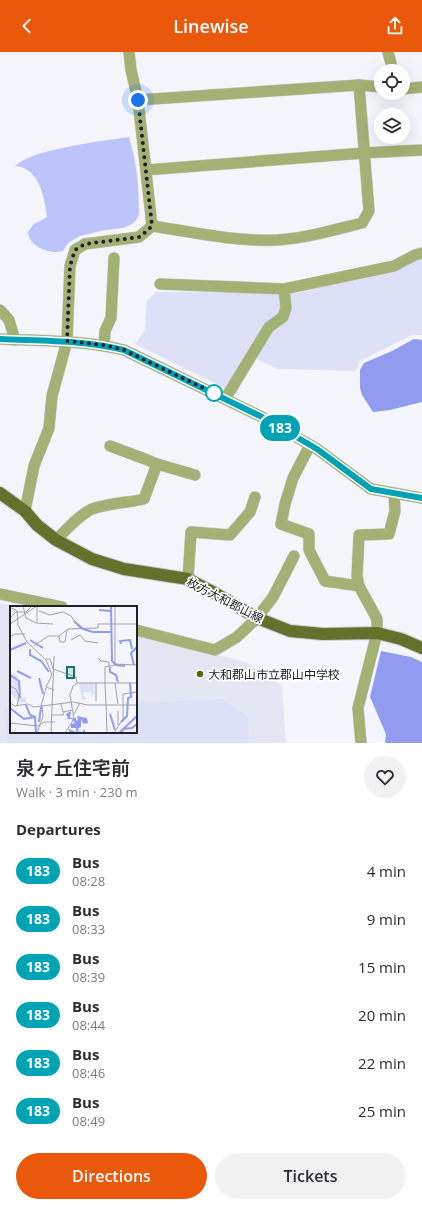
<!DOCTYPE html>
<meta charset="utf-8">
<style>
:root{--surface:#fff;--page:#f2f2f3;--text:#2b2b33;--muted:#7c7c81;--accent:#ea580c}
body{margin:0;font-family:"Open Sans","Noto Sans JP",sans-serif;background:var(--page);color:var(--text);height:100vh;display:flex;flex-direction:column;font-size:15px;white-space:nowrap}
*{box-sizing:border-box;margin:0}
p{font-size:13px;color:var(--muted)}
.icon{flex:none;width:22px;height:22px;fill:none;stroke:currentColor;stroke-width:2;stroke-linecap:round;stroke-linejoin:round}
.map{position:relative;height:691px;overflow:hidden}
.drawer{display:flex;flex-direction:column;background:var(--surface);flex:1}
.drawer>*{flex:none}
.badge{padding:0 8px;border-radius:13px;font-size:14px;line-height:26px}
.buttons{position:absolute;left:374px;top:12px;display:grid;gap:8px}
.buttons a{display:grid;place-items:center;width:36px;height:36px;border-radius:50%;background:var(--surface);box-shadow:0 4px 16px #0002;font-size:20px}
.you{position:absolute;width:20px;height:20px;margin:-10px;border:3px solid #fff;border-radius:50%;background:#1a73e8;box-shadow:0 0 0 6px #1a73e833}
.map>.badge{position:absolute;translate:-50% -50%;box-shadow:0 0 0 2px #fff}
h2{padding:0 16px;font-size:15px;line-height:36px}
.round{display:grid;place-items:center;flex:none;width:42px;height:42px;border-radius:21px;background:var(--page)}
.summary{display:flex;align-items:center;justify-content:space-between;height:68px;padding:0 16px}
h1{font-size:19px;font-weight:600;line-height:30px}
.action{display:flex;gap:8px;margin-top:auto;padding:8px 16px}
.action a{flex:1;height:46px;border-radius:24px;background:var(--accent);color:#fff;font-size:16px;font-weight:600;line-height:46px;text-align:center}
.action a+a{background:var(--page);color:var(--text)}
ul{padding:0;list-style:none}
li{display:flex;align-items:center;gap:12px;height:48px;padding:0 16px}
li div{flex:1}
li b{display:block;font-size:15px}
li em{font-style:normal}
li .badge{min-width:44px;font-weight:700;text-align:center}
header{display:flex;justify-content:space-between;align-items:center;height:52px;padding:0 16px;background:var(--accent);color:#fff;font-size:18px;font-weight:600}
.map>svg:first-child{display:block}
</style>
<header><svg class="icon" aria-label="back" viewBox="0 0 24 24"><path d="M15 5l-7 7 7 7"/></svg>Linewise<svg class="icon" aria-label="share" viewBox="0 0 24 24"><path d="M12 15V3M7 8l5-5 5 5M5 13v7h14v-7"/></svg></header>
<div class="map">
<svg width="422" height="691" viewBox="0 0 422 691">
<rect width="100%" height="100%" fill="#f5f6fd"/>
<!-- built -->
<path fill="#e4e7f3" d="M 0,551 L 25,555 L 11,555 L 11,680 L 136,680 L 136,583 L 246,610 L 282,634 L 286,691 L 0,691 Z"/>
<!-- green -->
<g fill="#dde1f7">
<path d="M 422,207 L 422,283 L 412,283 L 360,309 L 356,319 L 278,317 L 252,305 L 237,342 L 135,292 L 145,278 L 147,249 L 156,240 L 299,241 Z"/>
<path d="M 222,647 L 248,665 L 249,691 L 8,691 L 3,654 L 11,653 L 11,680 L 136,680 L 136,651 Z"/>
</g>
<!-- forest -->
<path fill="#bcc4f9" d="M 129,85 C 137,113 139,133 139,162 L 137,167 L 132,172 L 123,176 L 105,178 L 80,184 L 68,191 L 63,199 C 51,203 29,195 28,180 L 34,172 L 47,165 C 45,146 39,115 15,114 C 32,97 103,89 129,85 Z"/>
<!-- water -->
<g fill="#919cf1">
<path d="M 414,287 L 422,288 L 422,350 L 390,358 L 373,360 L 362,343 L 360,336 L 360,318 L 364,311 L 392,299 Z"/>
<path d="M 381,599 L 411,605 L 422,610 L 422,691 L 385,691 L 386,682 L 370,645 Z"/>
</g>
<g fill="none" stroke-linecap="round" stroke-linejoin="round">
<defs>
<g id="street">
<path d="M 129,0 L 131,18 L 138,48 L 152,174"/>
<path d="M 388,0 L 393,19"/>
<path d="M 403,37 L 422,35"/>
<path d="M 138,48 L 359,33 L 381,35"/>
<path d="M 146,118 L 364,101 L 422,98"/>
<path d="M 152,174 C 193,180 236,190 277,188 C 306,186 334,178 362,171 L 369,159 L 359,33"/>
<path d="M 160,232 L 284,237"/>
<path d="M 0,258 L 9,268 L 15,288"/>
<path d="M 0,287 C 42,289 83,288 124,298 L 262,365 L 317,397 L 371,437 L 422,446"/>
<path d="M 104,293 L 105,279 L 111,266 L 114,206"/>
<path d="M 225,347 L 269,275 L 283,265 L 286,256 L 284,237 L 394,214 L 415,203 L 422,201"/>
<path d="M 310,393 L 293,426 L 285,452 L 281,472 L 309,482 L 309,498 L 325,529 L 359,534"/>
<path d="M 110,394 L 145,407 L 157,412 L 195,423"/>
<path d="M 25,459 L 34,414 L 49,376 L 52,344 L 67,289 L 70,214 L 75,198 L 85,192 L 139,185 L 152,174"/>
<path d="M 56,488 C 66,478 79,463 92,457 C 109,451 127,451 144,447 L 157,412"/>
<path d="M 188,527 L 191,480 L 230,483 L 250,460 L 255,445"/>
<path d="M 0,542 L 62,555"/>
<path d="M 136,578 L 215,598 L 237,585 L 257,566 L 273,545 L 294,504"/>
<path d="M 361,691 L 358,656 L 377,581 L 377,567 L 359,534 L 357,524 L 359,483 L 389,482 L 395,459 L 394,441"/>
</g>
<path id="primary" d="M 0,441 L 25,459 L 37,473 L 56,488 L 92,507 L 124,517 L 188,527 L 213,540 L 257,566 L 290,579 L 323,582 L 377,581 L 401,587 L 422,596"/>
</defs>
<!-- street casing -->
<use href="#street" stroke="#cfd0d6" stroke-width="12"/>
<!-- primary casing -->
<use href="#primary" stroke="#cfd0d6" stroke-width="14"/>
<!-- street -->
<use href="#street" stroke="#a3b175" stroke-width="11"/>
<!-- primary -->
<use href="#primary" stroke="#63712d" stroke-width="12"/>
</g>
<g fill="none" stroke-linecap="round" stroke-linejoin="round">
<defs>
<path id="line" d="M 0,287 C 42,289 83,288 124,298 L 262,365 L 317,397 L 371,437 L 422,446"/>
</defs>
<!-- line casing -->
<use href="#line" stroke="#fff" stroke-width="9"/>
<!-- line -->
<use href="#line" stroke="#00a3b4" stroke-width="6"/>
<!-- walk -->
<path stroke="#212227" stroke-width="4" stroke-dasharray="0 7.2" d="M 138,48 L 152,174 L 140,185 L 85,192 L 75,198 L 70,214 L 67,289 L 104,293 L 124,298 L 214,341"/>
</g>
<!-- markers -->
<circle fill="#fff" stroke="#00a3b4" stroke-width="2" cx="214" cy="341" r="8"/>
<circle fill="#56650c" stroke="#fff" stroke-width="1.5" cx="200" cy="622" r="4"/>
<g text-anchor="middle" dominant-baseline="central" stroke-width="3.5" stroke-linejoin="round" paint-order="stroke">
<!-- street labels -->
<g font-size="12" fill="#212227" stroke="#fff">
<text transform="translate(225 548) rotate(27)">枚方大和郡山線</text>
</g>
<!-- poi labels -->
<g font-size="12" fill="#212227" stroke="#fff" text-anchor="start">
<text x="208" y="622">大和郡山市立郡山中学校</text>
</g>
</g>
<!-- overview -->
<g transform="translate(10 554)">
<rect width="127" height="127" fill="#f5f6fd"/>
<path d="M 0,66 L 7,69 L 11,81 L 10,85 L 8,84 L 9,92 L 16,91 L 16,97 L 9,96 L 0,87 ZM 69,77 L 84,77 L 85,92 L 84,87 L 82,90 L 81,86 L 74,86 L 73,90 L 78,93 L 72,94 Z" fill="#dde1f7"/>
<path d="M 61,105 L 60,112 L 66,112 L 66,115 L 68,114 L 67,110 L 77,112 L 78,117 L 74,118 L 71,114 L 71,121 L 67,123 L 70,124 L 66,125 L 72,126 L 75,123 L 75,126 L 61,127 L 60,125 L 59,127 L 59,123 L 66,126 L 66,122 L 61,122 L 61,118 L 65,117 L 62,113 L 56,113 L 58,112 L 56,108 Z" fill="#919cf1"/>
<path fill="none" stroke="#919cf1" stroke-width="2" d="M 101,0 L 102,55 L 106,59 L 115,60M 89,4 L 101,5M 64,15 L 73,23 L 83,26 L 102,26M 20,34 L 33,42M 111,38 L 110,35 L 120,34 L 122,43M 20,43 L 20,49 L 31,55 L 39,66M 0,44 L 16,37M 124,59 L 121,47 L 127,41M 100,61 L 100,66 L 106,69 L 108,76M 7,65 L 21,72M 0,69 L 9,75 L 10,92M 29,72 L 33,88M 16,99 L 20,109 L 25,111M 0,102 L 14,113 L 25,111 L 26,127M 100,108 L 105,124M 29,116 L 31,101M 111,116 L 117,110 L 118,92 L 121,91 L 120,77M 109,127 L 127,110M 112,127 L 113,123 L 122,122 L 127,118"/>
<path fill="none" stroke="#a0a1a7" stroke-width="1" d="M 13,0 L 16,12 L 26,17 L 43,18M 0,1 L 7,5 L 8,19 L 17,36 L 36,54 L 42,69 L 36,81 L 44,84M 27,1 L 27,16M 29,5 L 40,9 L 53,6 L 61,10 L 70,23M 0,12 L 6,6 L 16,6 L 22,0M 0,18 L 27,0M 88,18 L 127,18M 49,30 L 50,36 L 55,36 L 57,24M 0,31 L 5,28 L 15,28M 61,34 L 70,29 L 75,35 L 88,37M 24,40 L 38,30 L 49,30 L 58,23 L 88,22 L 88,18M 88,52 L 91,55 L 99,56 L 99,60M 36,53 L 40,53 L 43,63 L 66,71 L 67,77M 105,58 L 127,59M 105,77 L 108,98M 0,80 L 6,83 L 9,90 L 7,100M 86,95 L 86,77M 0,97 L 5,100 L 18,98 L 24,101 L 63,96 L 78,99 L 127,99M 51,98 L 53,106 L 62,104M 96,98 L 95,77 L 127,77M 96,98 L 97,127M 31,100 L 36,82M 108,105 L 108,119M 64,108 L 70,97M 42,109 L 53,109 L 54,106M 0,117 L 28,120M 28,120 L 34,116 L 45,116M 27,127 L 33,110 L 32,100M 41,127 L 44,50M 55,127 L 64,113 L 60,89 L 63,80 L 67,77 L 95,77 L 95,61 L 105,59 L 105,0M 104,127 L 113,113 L 113,88 L 127,86"/>
<path fill="#0f766e" fill-opacity="0.15" stroke="#0f766e" stroke-width="2" d="M 57,61 L 64,61 L 64,72 L 57,72 Z"/>
<rect width="127" height="127" fill="none" stroke="#212227" stroke-width="2"/>
</g>
</svg>
<div class="buttons">
<a><svg class="icon" aria-label="locate" viewBox="0 0 24 24"><circle cx="12" cy="12" r="6"/><path d="M12 2v4M12 18v4M2 12h4M18 12h4"/></svg></a>
<a><svg class="icon" aria-label="layers" viewBox="0 0 24 24"><path d="M12 4l9 5-9 5-9-5zM3 14l9 5 9-5"/></svg></a>
</div>
<div class="you" style="left:138px;top:48px"></div>
<b class="badge" style="left:280px;top:376px;background:#00a3b4;color:#fff">183</b>
</div>
<section class="drawer">
<div class="summary"><div><h1>泉ヶ丘住宅前</h1><p>Walk · 3 min · 230 m</p></div><a class="round"><svg class="icon" aria-label="heart" viewBox="0 0 24 24"><path d="M12 20l-8-8c-3-5 5-10 8-4 3-6 11-1 8 4z"/></svg></a></div>
<h2>Departures</h2>
<ul>
<li><span class="badge" style="background:#00a3b4;color:#fff">183</span><div><b>Bus</b><p>08:28</p></div><em>4 min</em></li>
<li><span class="badge" style="background:#00a3b4;color:#fff">183</span><div><b>Bus</b><p>08:33</p></div><em>9 min</em></li>
<li><span class="badge" style="background:#00a3b4;color:#fff">183</span><div><b>Bus</b><p>08:39</p></div><em>15 min</em></li>
<li><span class="badge" style="background:#00a3b4;color:#fff">183</span><div><b>Bus</b><p>08:44</p></div><em>20 min</em></li>
<li><span class="badge" style="background:#00a3b4;color:#fff">183</span><div><b>Bus</b><p>08:46</p></div><em>22 min</em></li>
<li><span class="badge" style="background:#00a3b4;color:#fff">183</span><div><b>Bus</b><p>08:49</p></div><em>25 min</em></li>
</ul>
<div class="action"><a>Directions</a><a>Tickets</a></div>
</section>
